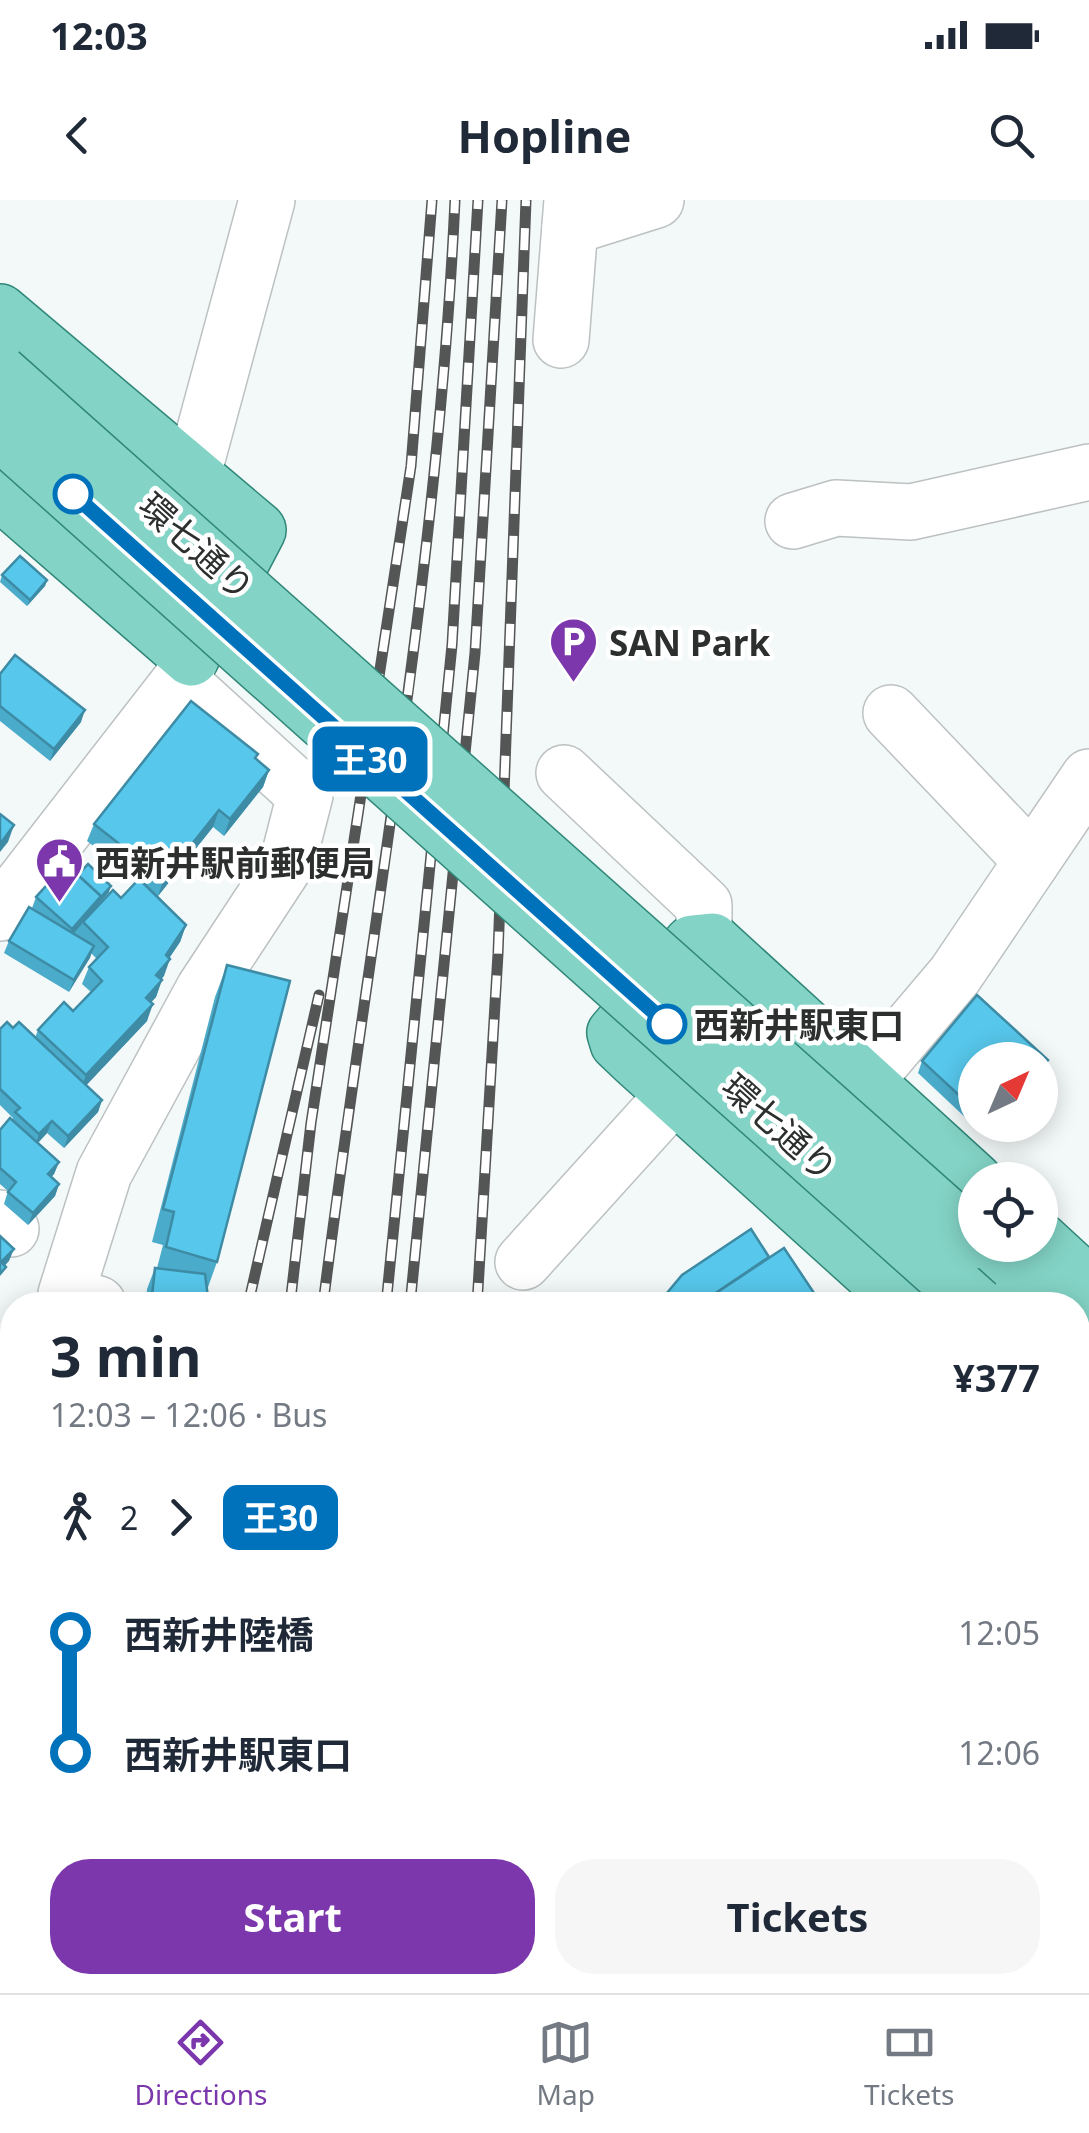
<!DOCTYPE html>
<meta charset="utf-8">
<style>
:root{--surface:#fff;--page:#f6f6f7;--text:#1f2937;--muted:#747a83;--line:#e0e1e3;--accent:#7b37ab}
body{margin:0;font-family:"Noto Sans","Noto Sans JP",sans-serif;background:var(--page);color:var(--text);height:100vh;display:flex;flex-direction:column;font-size:38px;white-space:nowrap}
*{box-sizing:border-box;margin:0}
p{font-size:32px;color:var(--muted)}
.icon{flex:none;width:55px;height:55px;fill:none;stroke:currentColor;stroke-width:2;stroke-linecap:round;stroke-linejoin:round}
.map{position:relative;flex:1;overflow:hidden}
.side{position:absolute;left:0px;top:1092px;width:1090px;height:702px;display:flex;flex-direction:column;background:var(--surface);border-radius:40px 40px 0 0;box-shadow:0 5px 25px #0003}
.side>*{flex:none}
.badge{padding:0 20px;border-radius:15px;font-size:35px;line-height:65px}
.needle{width:65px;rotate:44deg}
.controls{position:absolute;left:958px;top:842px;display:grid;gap:20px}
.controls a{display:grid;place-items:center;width:100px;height:100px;border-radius:50%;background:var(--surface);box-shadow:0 5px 25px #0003;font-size:50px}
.map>.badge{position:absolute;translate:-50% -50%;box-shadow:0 0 0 5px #fff}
.legs{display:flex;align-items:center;gap:15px;height:110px;padding:0 50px;font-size:32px}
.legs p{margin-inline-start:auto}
.head{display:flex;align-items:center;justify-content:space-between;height:170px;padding:0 50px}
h1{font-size:55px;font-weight:700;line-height:75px}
.primary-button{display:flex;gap:20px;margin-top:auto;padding:20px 50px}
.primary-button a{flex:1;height:115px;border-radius:40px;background:var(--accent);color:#fff;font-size:40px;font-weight:700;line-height:115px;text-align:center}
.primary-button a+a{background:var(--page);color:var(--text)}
ul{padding:0 50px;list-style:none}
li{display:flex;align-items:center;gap:35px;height:120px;font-size:38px}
li i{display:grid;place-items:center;width:15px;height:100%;margin:0 12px;background:currentColor}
li i::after{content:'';width:25px;height:25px;margin:-12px;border:8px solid;border-radius:50%;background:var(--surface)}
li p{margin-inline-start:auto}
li:first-child i{background:linear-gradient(#0000 50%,currentColor 0)}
li:last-child i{background:linear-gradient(currentColor 50%,#0000 0)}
.status{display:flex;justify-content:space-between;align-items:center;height:70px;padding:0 50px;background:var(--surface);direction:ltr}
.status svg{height:28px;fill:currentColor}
header{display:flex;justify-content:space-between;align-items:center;height:130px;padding:0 50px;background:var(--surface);font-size:45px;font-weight:700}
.tab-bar{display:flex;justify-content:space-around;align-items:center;height:140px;border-top:2px solid var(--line);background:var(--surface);font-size:28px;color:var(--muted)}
.tab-bar a{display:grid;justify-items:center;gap:5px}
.tab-bar .active{color:var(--accent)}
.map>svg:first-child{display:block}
</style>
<div class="status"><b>12:03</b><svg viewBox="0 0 49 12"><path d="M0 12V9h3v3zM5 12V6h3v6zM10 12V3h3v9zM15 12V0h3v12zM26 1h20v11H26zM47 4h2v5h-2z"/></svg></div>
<header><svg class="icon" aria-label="back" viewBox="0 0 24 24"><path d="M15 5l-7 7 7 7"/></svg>Hopline<svg class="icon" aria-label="search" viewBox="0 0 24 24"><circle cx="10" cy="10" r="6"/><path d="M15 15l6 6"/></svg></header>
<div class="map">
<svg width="1089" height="1793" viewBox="0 0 1089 1793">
<rect width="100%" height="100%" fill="#f3f8f9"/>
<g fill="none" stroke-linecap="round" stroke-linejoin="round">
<defs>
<g id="minor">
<path d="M 570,27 L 656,0"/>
<path d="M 561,140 L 572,0"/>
<path d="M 193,274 L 267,0"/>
<path d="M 793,321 L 836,308 L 911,312 L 1089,272"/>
<path d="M 891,513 L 1032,661"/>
<path d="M 564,573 L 704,705 L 704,739"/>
<path d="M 0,713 L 180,481 L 191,458"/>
<path d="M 834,918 L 955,775 L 1089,577"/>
<path d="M 0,1018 L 11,1029"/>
<path d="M 523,1062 L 674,895"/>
<path d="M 98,1104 L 66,1094 L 104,973 L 204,789 L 288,661 L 305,595 L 180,481"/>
<path d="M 1078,1479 L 1089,1497"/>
<path d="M 629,1793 L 630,1782"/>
</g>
<g id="major">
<path d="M 0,112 L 258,330 L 191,458 L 0,292"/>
<path d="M 1040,1040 L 1089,1085"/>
<path d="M 980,1045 L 1046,1105"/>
<path d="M 907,1105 L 636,860 L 618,843 L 615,833 L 692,743 L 712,741 L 975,981"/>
<path d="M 1078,1133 L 1089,1143"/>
<path d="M 1078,1196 L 1089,1207"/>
<path d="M 1078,1260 L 1089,1271"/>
</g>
</defs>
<!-- minor casing -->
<use href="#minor" stroke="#bcc1c1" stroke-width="58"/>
<!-- major casing -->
<use href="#major" stroke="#2f8778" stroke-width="58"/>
<!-- minor -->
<use href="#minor" stroke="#fff" stroke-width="55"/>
<!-- major -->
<use href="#major" stroke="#83d4c6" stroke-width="55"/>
<defs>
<g id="rail">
<path d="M 248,1105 L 319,795"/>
<path d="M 290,1105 L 311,923 L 411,266 L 432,0"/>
<path d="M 323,1105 C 369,737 438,371 455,0"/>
<path d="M 386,1105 L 452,445 L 478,0"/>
<path d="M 410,1105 L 475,453 L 502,0"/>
<path d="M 477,1105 L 498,754 L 526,0"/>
<path d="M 225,1793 L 226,1782"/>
<path d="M 248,1793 L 249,1782"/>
<path d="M 316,1793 L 318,1782"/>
<path d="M 343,1793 L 344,1782"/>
<path d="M 414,1793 L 415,1782"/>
</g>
</defs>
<!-- rail casing -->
<use href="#rail" stroke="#545656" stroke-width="11"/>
<!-- rail -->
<use href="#rail" stroke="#fff" stroke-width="8" stroke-dasharray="22" stroke-linecap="butt"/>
<defs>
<g id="major-bridge">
<path d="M 0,173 L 975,1041"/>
<path d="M 0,232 L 977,1105"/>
</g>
</defs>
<!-- major-bridge casing -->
<use href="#major-bridge" stroke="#2f8778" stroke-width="58" stroke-linecap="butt"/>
<!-- major-bridge -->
<use href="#major-bridge" stroke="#83d4c6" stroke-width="55"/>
</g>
<!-- wall -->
<g fill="#4babca">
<path d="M 2,375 L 47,380 L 45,386 L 27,406 L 0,382 Z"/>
<path d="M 0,474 L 81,522 L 50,561 L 0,521 Z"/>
<path d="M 256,559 L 269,570 L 263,587 L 224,636 L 213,627 L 158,696 L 186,725 L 180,742 L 169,758 L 156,797 L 151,802 L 147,821 L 86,885 L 102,900 L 98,912 L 64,948 L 47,933 L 38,943 L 59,962 L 54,974 L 51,977 L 59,984 L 55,996 L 28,1025 L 4,1004 L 8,991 L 0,984 L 0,915 L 0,929 L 13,920 L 13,918 L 0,905 L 0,829 L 13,828 L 35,838 L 38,830 L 73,811 L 91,792 L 82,784 L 89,767 L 97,759 L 91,753 L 69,792 L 4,753 L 9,741 L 32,708 L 36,697 L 78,675 L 109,692 L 98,706 L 121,698 L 138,681 L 87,641 L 94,624 Z"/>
<path d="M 227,765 L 217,1062 L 207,1090 L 209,1105 L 146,1105 L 147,1089 L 155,1068 L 157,1068 L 163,1045 L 152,1042 L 215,797 Z"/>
<path d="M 977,795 L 1048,860 L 1044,872 L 1040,876 L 1040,860 L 975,860 L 975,925 L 995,925 L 985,936 L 918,873 L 922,861 Z"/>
<path d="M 12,1221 L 12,1478 L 0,1477 L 0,1344 Z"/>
<path d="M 1089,1326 L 1089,1438 L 1078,1420 L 1078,1333 Z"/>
<path d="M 45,1782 L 210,1782 L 208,1793 L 44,1793 Z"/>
<path d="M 430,1782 L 584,1782 L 583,1793 L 429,1793 Z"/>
<path d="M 684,1782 L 1078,1782 L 1089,1793 L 682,1793 Z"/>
</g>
<!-- shaded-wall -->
<g fill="#3d8ba4">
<path d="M 47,380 L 45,386 L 27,406 L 30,400 Z"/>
<path d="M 85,510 L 81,522 L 50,561 L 54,549 Z"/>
<path d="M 269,570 L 263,587 L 224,636 L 230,619 Z"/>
<path d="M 219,610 L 213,627 L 158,696 L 164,679 Z"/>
<path d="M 14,625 L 8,642 L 0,652 L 0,644 Z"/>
<path d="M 111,686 L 109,692 L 99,703 L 97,708 L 83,722 L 81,725 L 67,741 L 72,729 Z"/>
<path d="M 186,725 L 180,742 L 164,766 L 170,759 L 164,776 L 150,792 L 166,755 Z"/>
<path d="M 94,746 L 90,758 L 69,792 L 74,780 Z"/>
<path d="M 162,780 L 156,797 L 140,815 L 146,798 Z"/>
<path d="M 153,804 L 147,821 L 80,892 L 86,875 Z"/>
<path d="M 1048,860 L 1044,872 L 1040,876 L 1040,869 Z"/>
<path d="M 102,900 L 98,912 L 64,948 L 68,936 Z"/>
<path d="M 52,921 L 47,933 L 35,946 L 39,934 Z"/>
<path d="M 989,925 L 995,925 L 985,936 Z"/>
<path d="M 59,962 L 54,974 L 43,986 L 48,974 Z"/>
<path d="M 59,984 L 55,996 L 28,1025 L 33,1013 Z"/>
<path d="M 14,1049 L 9,1061 L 0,1071 L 1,1062 Z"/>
<path d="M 0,1455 L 12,1456 L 12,1478 L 0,1477 Z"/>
</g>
<!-- building -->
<g fill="#57c7eb" stroke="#3d8ba4" stroke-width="2.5">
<path d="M 20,356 L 47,380 L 30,400 L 2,375 Z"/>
<path d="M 15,455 L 85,510 L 54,549 L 0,506 L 0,474 Z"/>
<path d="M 191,501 L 258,554 L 255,558 L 269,570 L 230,619 L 219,610 L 164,679 L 94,624 Z"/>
<path d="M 0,614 L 14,625 L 0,644 Z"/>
<path d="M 66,664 L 101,696 L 72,729 L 36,697 Z"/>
<path d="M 88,664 L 111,686 L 100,698 L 101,696 L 78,675 Z"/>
<path d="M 139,679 L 186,725 L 166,755 L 170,759 L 156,775 L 162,780 L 146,798 L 153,804 L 86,875 L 38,830 L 64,802 L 73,811 L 102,781 L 89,767 L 108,747 L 83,722 L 113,690 L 121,698 Z"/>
<path d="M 29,707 L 94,746 L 74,780 L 9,741 Z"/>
<path d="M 227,765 L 290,781 L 217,1062 L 166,1047 L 174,1012 L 163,1009 Z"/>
<path d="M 977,795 L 1048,860 L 1040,869 L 1040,860 L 975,860 L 975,910 L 922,861 Z"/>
<path d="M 7,822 L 13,828 L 19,822 L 102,900 L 68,936 L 52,921 L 39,934 L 15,912 L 20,908 L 0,889 L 0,829 Z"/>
<path d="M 10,918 L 59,962 L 48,974 L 59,984 L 33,1013 L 8,992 L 16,982 L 0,968 L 0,930 Z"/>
<path d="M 751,1029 L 769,1057 L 698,1105 L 657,1105 L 682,1075 Z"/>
<path d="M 0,1036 L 14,1049 L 1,1062 L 6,1067 L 0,1074 Z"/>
<path d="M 784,1048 L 822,1105 L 698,1105 Z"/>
<path d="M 155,1068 L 205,1074 L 209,1105 L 151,1105 Z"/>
<path d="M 12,1276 L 12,1456 L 0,1455 L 0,1399 Z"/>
<path d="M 1089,1326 L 1089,1411 L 1078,1393 L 1078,1333 Z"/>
<path d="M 1078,1549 L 1089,1566 L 1089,1793 L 688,1793 L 689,1782 L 1078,1782 Z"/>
<path d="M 49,1782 L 210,1782 L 208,1793 L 48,1793 Z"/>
<path d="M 436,1782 L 584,1782 L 583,1793 L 435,1793 Z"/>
</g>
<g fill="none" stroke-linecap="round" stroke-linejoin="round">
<defs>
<path id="line-1" d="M 73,294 L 667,824"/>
</defs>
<!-- line-1 casing -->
<use href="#line-1" stroke="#fff" stroke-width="22"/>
<!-- line-1 -->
<use href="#line-1" stroke="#0072bc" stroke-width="15"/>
</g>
<!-- icons -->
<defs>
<symbol id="parking-pin" viewBox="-11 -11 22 30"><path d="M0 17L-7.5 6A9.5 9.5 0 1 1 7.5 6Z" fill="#7b37ab" stroke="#fff"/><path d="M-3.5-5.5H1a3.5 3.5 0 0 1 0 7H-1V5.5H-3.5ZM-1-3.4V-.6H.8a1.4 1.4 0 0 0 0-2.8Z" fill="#fff"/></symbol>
<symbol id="civic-pin" viewBox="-11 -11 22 30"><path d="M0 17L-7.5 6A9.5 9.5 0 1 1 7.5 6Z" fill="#7b37ab" stroke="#fff"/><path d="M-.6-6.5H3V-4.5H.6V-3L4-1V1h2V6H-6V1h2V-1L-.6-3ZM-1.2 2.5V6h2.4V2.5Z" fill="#fff"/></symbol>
</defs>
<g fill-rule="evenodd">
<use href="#parking-pin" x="546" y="414" width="55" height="75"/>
<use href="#civic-pin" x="32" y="634" width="55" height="75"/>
</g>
<!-- markers -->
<g fill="#fff" stroke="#0072bc" stroke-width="5">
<circle cx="73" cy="294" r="18"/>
<circle cx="667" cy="824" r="18"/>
</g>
<g text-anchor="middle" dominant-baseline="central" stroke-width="9" stroke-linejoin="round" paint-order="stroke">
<!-- street labels -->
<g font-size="35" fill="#2d2f2f" stroke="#fff">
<text transform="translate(197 346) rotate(42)">環七通り</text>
<text transform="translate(780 927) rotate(42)">環七通り</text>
</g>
<!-- poi labels -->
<g font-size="35" font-weight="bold" fill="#2d2f2f" stroke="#fff" text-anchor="start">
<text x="609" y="442">SAN Park</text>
<text x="95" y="662">西新井駅前郵便局</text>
</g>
<!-- stop labels -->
<g font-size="35" font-weight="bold" fill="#2d2f2f" stroke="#fff" text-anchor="start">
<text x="694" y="824">西新井駅東口</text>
</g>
</g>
</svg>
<div class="controls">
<a><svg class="needle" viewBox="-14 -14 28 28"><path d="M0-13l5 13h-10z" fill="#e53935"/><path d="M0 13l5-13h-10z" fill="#747a83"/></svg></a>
<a><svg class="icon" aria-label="locate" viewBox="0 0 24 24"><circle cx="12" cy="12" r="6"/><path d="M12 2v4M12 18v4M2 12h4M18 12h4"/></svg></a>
</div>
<b class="badge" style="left:370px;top:559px;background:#0072bc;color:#fff">王30</b>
<section class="side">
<div class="head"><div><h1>3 min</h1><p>12:03 – 12:06 · Bus</p></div><b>¥377</b></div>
<div class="legs"><svg class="icon" aria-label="walk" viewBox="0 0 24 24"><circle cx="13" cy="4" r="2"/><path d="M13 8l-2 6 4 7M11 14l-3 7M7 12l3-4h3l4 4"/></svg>2<svg class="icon" aria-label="forward" viewBox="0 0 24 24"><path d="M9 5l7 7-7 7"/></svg><b class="badge" style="background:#0072bc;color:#fff">王30</b></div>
<ul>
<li><i style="color:#0072bc"></i><b>西新井陸橋</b><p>12:05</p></li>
<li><i style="color:#0072bc"></i><b>西新井駅東口</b><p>12:06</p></li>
</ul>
<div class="primary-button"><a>Start</a><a>Tickets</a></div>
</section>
</div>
<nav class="tab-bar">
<a class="active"><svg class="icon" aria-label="directions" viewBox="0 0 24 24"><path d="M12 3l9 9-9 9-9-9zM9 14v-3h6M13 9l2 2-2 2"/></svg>Directions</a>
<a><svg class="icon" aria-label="map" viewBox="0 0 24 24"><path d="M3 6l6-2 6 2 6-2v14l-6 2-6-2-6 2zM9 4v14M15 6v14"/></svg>Map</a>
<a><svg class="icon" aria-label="tickets" viewBox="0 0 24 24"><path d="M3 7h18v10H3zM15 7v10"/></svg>Tickets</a>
</nav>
